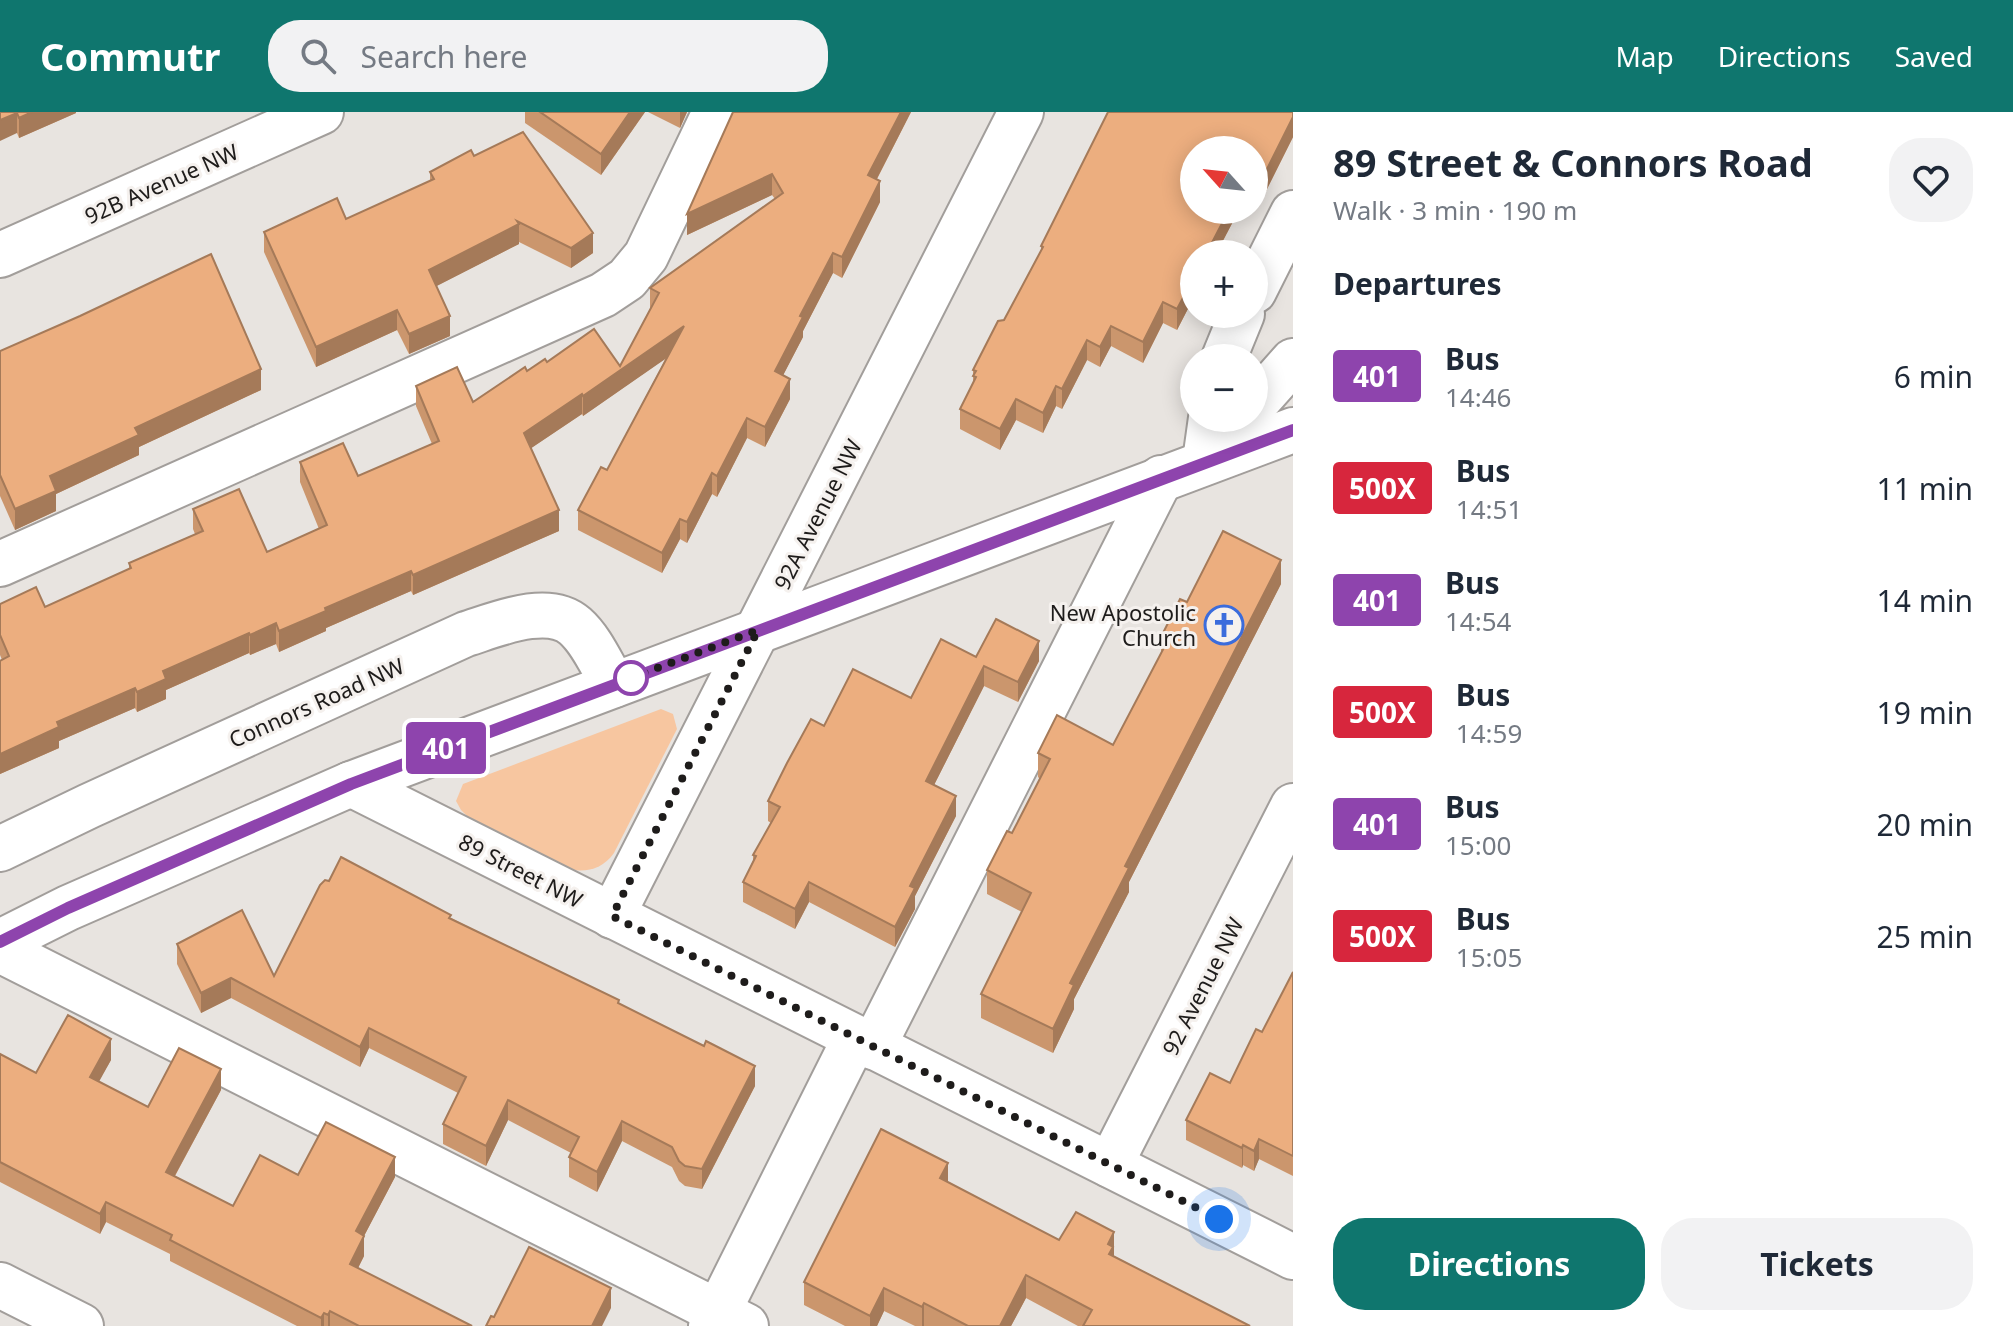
<!DOCTYPE html>
<meta charset="utf-8">
<style>
:root{--surface:#fff;--page:#f2f2f3;--text:#1f2937;--muted:#747a83;--accent:#0f766e}
body{margin:0;font-family:"Noto Sans",sans-serif;background:var(--page);color:var(--text);height:100vh;display:flex;flex-direction:column;font-size:30px;white-space:nowrap}
*{box-sizing:border-box;margin:0}
p{font-size:26px;color:var(--muted)}
.icon{flex:none;width:44px;height:44px;fill:none;stroke:currentColor;stroke-width:2;stroke-linecap:round;stroke-linejoin:round}
.map{position:relative;flex:1;overflow:hidden}
.side{display:flex;flex-direction:column;background:var(--surface);width:720px}
.side>*{flex:none}
.badge{padding:0 16px;border-radius:6px;font-size:28px;line-height:52px}
.needle{width:52px;rotate:297deg}
.controls{position:absolute;left:1180px;top:24px;display:grid;gap:16px}
.controls a{display:grid;place-items:center;width:88px;height:88px;border-radius:50%;background:var(--surface);box-shadow:0 4px 20px #0003;font-size:40px}
.you{position:absolute;width:40px;height:40px;margin:-20px;border:6px solid #fff;border-radius:50%;background:#1a73e8;box-shadow:0 0 0 12px #1a73e833}
.map>.badge{position:absolute;translate:-50% -50%;box-shadow:0 0 0 4px #fff}
h2{padding:0 40px;font-size:30px;line-height:72px}
.round{display:grid;place-items:center;flex:none;width:84px;height:84px;border-radius:32px;background:var(--page)}
.summary{display:flex;align-items:center;justify-content:space-between;height:136px;padding:0 40px}
h1{font-size:38px;font-weight:700;line-height:60px}
.button{display:flex;gap:16px;margin-top:auto;padding:16px 40px}
.button a{flex:1;height:92px;border-radius:32px;background:var(--accent);color:#fff;font-size:32px;font-weight:700;line-height:92px;text-align:center}
.button a+a{background:var(--page);color:var(--text)}
ul{padding:0;list-style:none}
li{display:flex;align-items:center;gap:24px;height:112px;padding:0 40px}
li div{flex:1}
li b{display:block;font-size:30px}
li em{font-style:normal}
li .badge{min-width:88px;font-weight:700;text-align:center}
header{display:flex;align-items:center;gap:48px;box-sizing:border-box;height:112px;padding:0 40px;background:var(--accent);color:#fff}
header strong{font-size:38px}
nav{display:flex;gap:44px;margin-inline-start:auto;font-size:28px}
.search{width:560px;height:72px;background:var(--page);display:flex;align-items:center;gap:20px;box-sizing:border-box;padding:0 28px;border-radius:32px;color:var(--muted);font-size:30px}
main{display:flex;flex:1;min-height:0}
.map>svg:first-child{display:block}
</style>
<header>
<strong>Commutr</strong>
<div class="search"><svg class="icon" aria-label="search" viewBox="0 0 24 24"><circle cx="10" cy="10" r="6"/><path d="M15 15l6 6"/></svg>Search here</div>
<nav><a>Map</a><a>Directions</a><a>Saved</a></nav>
</header>
<main>
<div class="map">
<svg width="1293" height="1214" viewBox="0 0 1293 1214">
<rect width="100%" height="100%" fill="#e8e4e0"/>
<!-- green -->
<path fill="#f7c6a0" d="M 661,597 L 673,602 L 677,617 L 614,741 C 603,756 590,760 572,758 L 469,706 L 461,698 L 456,689 L 463,672 Z"/>
<g fill="none" stroke-linecap="round" stroke-linejoin="round">
<defs>
<g id="minor">
<path d="M 0,143 L 321,0"/>
<path d="M 1254,179 L 1293,101"/>
<path d="M 1224,246 L 1242,202"/>
<path d="M 1254,293 L 1293,249"/>
<path d="M 1205,349 L 1211,306"/>
<path d="M 0,452 L 603,183 L 627,167 L 646,144 L 715,0"/>
<path d="M 351,672 L 1293,1145"/>
<path d="M 0,737 L 89,694 L 466,522 C 495,513 548,490 575,514 C 592,529 602,554 614,573"/>
<path d="M 612,804 L 1021,0"/>
<path d="M 0,838 L 746,1214"/>
<path d="M 873,935 L 1161,366"/>
<path d="M 1110,1053 L 1293,694"/>
<path d="M 0,1173 L 81,1214"/>
<path d="M 711,1214 L 855,926"/>
</g>
<path id="major" d="M 0,830 L 68,796 L 351,672 L 1293,318"/>
</defs>
<!-- minor casing -->
<use href="#minor" stroke="#a29e9b" stroke-width="48"/>
<!-- major casing -->
<use href="#major" stroke="#a29e9b" stroke-width="48"/>
<!-- minor -->
<use href="#minor" stroke="#fff" stroke-width="44"/>
<!-- major -->
<use href="#major" stroke="#fff" stroke-width="44"/>
</g>
<!-- wall -->
<g fill="#cb966d">
<path d="M 0,0 L 76,0 L 76,1 L 19,26 L 17,21 Z"/>
<path d="M 525,0 L 645,0 L 601,63 L 525,11 Z"/>
<path d="M 648,0 L 687,0 L 680,16 Z"/>
<path d="M 911,0 L 877,67 L 880,90 L 842,166 L 833,161 L 803,219 L 803,225 L 783,263 L 790,287 L 765,335 L 747,326 L 717,385 L 712,382 L 687,431 L 680,427 L 662,461 L 578,418 L 578,398 L 607,358 L 666,246 L 583,304 L 582,302 L 531,336 L 559,419 L 413,483 L 411,479 L 326,516 L 326,519 L 279,540 L 276,532 L 250,543 L 249,541 L 166,578 L 166,587 L 137,600 L 135,596 L 59,629 L 59,636 L 0,662 L 0,549 L 2,548 L 0,543 L 0,492 L 45,495 L 129,457 L 129,451 L 195,422 L 193,417 L 193,397 L 267,440 L 319,417 L 300,370 L 300,350 L 358,364 L 432,332 L 416,294 L 416,274 L 473,290 L 527,259 L 547,250 L 620,254 L 650,197 L 650,176 L 775,87 L 772,83 L 687,123 L 687,102 Z"/>
<path d="M 1108,0 L 1293,0 L 1293,25 L 1261,89 L 1254,86 L 1254,38 L 1194,38 L 1194,98 L 1239,98 L 1216,142 L 1194,142 L 1194,185 L 1177,218 L 1163,211 L 1143,251 L 1111,234 L 1100,255 L 1087,248 L 1062,297 L 1056,294 L 1043,321 L 1016,308 L 1000,338 L 960,317 L 960,297 L 973,271 L 973,258 L 998,209 L 1004,208 L 1041,138 L 1041,134 Z"/>
<path d="M 474,44 L 593,141 L 571,156 L 519,130 L 519,132 L 436,174 L 450,224 L 409,242 L 397,218 L 316,255 L 264,140 L 264,120 L 346,107 L 430,69 L 430,60 Z"/>
<path d="M 0,239 L 261,278 L 139,335 L 139,343 L 56,382 L 56,399 L 15,418 L 0,384 Z"/>
<path d="M 1281,472 L 1129,770 L 1129,780 L 1074,887 L 1074,897 L 1053,941 L 981,906 L 981,882 L 1022,800 L 987,782 L 987,758 L 1012,721 L 1040,667 L 1038,665 L 1038,641 L 1113,633 L 1161,542 L 1161,525 L 1187,490 Z"/>
<path d="M 976,545 L 1039,549 L 1018,590 L 984,574 L 934,673 L 956,704 L 915,784 L 915,797 L 895,835 L 809,790 L 795,817 L 743,790 L 743,770 L 753,749 L 753,743 L 771,711 L 768,709 L 768,689 L 824,614 L 911,586 Z"/>
<path d="M 451,806 L 619,892 L 755,974 L 702,1077 L 685,1074 L 679,1069 L 672,1055 L 622,1029 L 597,1080 L 569,1065 L 569,1045 L 571,1041 L 508,1008 L 486,1054 L 443,1032 L 443,1012 L 458,981 L 369,936 L 360,955 L 231,886 L 201,901 L 177,852 L 177,832 L 274,864 Z"/>
<path d="M 1293,860 L 1293,1064 L 1259,1047 L 1254,1059 L 1243,1053 L 1242,1056 L 1186,1028 L 1186,1008 L 1230,971 L 1262,920 Z"/>
<path d="M 0,942 L 36,961 L 111,948 L 98,970 L 148,995 L 221,978 L 175,1064 L 233,1094 L 298,1063 L 395,1065 L 364,1124 L 364,1144 L 358,1156 L 472,1214 L 297,1214 L 170,1149 L 170,1142 L 106,1110 L 100,1122 L 0,1070 Z"/>
<path d="M 948,1070 L 1059,1128 L 1114,1143 L 1114,1144 L 1250,1214 L 1078,1214 L 1026,1186 L 1011,1214 L 915,1214 L 884,1199 L 877,1214 L 845,1214 L 804,1193 L 804,1170 Z"/>
</g>
<!-- shaded-wall -->
<g fill="#a57a59">
<path d="M 32,0 L 76,0 L 76,1 L 19,26 L 19,6 Z"/>
<path d="M 630,0 L 645,0 L 601,63 L 601,42 Z"/>
<path d="M 680,0 L 687,0 L 680,16 Z"/>
<path d="M 901,0 L 911,0 L 868,84 L 868,63 Z"/>
<path d="M 17,1 L 17,21 L 0,29 L 0,8 Z"/>
<path d="M 1293,5 L 1293,25 L 1261,89 L 1261,69 Z"/>
<path d="M 772,62 L 772,83 L 687,123 L 687,102 Z"/>
<path d="M 880,69 L 880,90 L 842,166 L 842,145 Z"/>
<path d="M 1229,98 L 1239,98 L 1216,142 L 1206,142 Z"/>
<path d="M 519,112 L 519,132 L 429,178 L 429,158 Z"/>
<path d="M 593,121 L 593,141 L 571,156 L 571,136 Z"/>
<path d="M 833,141 L 833,161 L 803,219 L 803,225 L 775,279 L 775,259 L 800,204 Z"/>
<path d="M 1194,165 L 1194,185 L 1177,218 L 1177,197 Z"/>
<path d="M 1163,190 L 1163,211 L 1143,251 L 1143,230 Z"/>
<path d="M 397,198 L 397,218 L 316,255 L 316,235 Z"/>
<path d="M 450,204 L 450,224 L 409,242 L 409,222 Z"/>
<path d="M 684,214 L 684,234 L 583,304 L 583,284 Z"/>
<path d="M 1111,214 L 1111,234 L 1100,255 L 1100,235 Z"/>
<path d="M 1087,228 L 1087,248 L 1062,297 L 1062,277 Z"/>
<path d="M 261,257 L 261,278 L 139,335 L 139,343 L 56,382 L 56,399 L 15,418 L 15,397 L 50,364 L 135,316 Z"/>
<path d="M 790,267 L 790,287 L 765,335 L 765,315 Z"/>
<path d="M 1056,274 L 1056,294 L 1043,321 L 1043,301 Z"/>
<path d="M 582,282 L 582,302 L 524,341 L 524,321 Z"/>
<path d="M 1016,287 L 1016,308 L 1000,338 L 1000,317 Z"/>
<path d="M 747,306 L 747,326 L 717,385 L 717,364 Z"/>
<path d="M 712,361 L 712,382 L 687,431 L 687,410 Z"/>
<path d="M 559,398 L 559,419 L 413,483 L 413,463 Z"/>
<path d="M 680,407 L 680,427 L 662,461 L 662,441 Z"/>
<path d="M 1281,448 L 1281,472 L 1129,770 L 1129,780 L 1074,887 L 1074,897 L 1053,941 L 1053,917 L 1070,871 L 1125,754 Z"/>
<path d="M 411,459 L 411,479 L 326,516 L 326,519 L 279,540 L 279,519 L 325,496 Z"/>
<path d="M 276,511 L 276,532 L 250,543 L 250,523 Z"/>
<path d="M 249,521 L 249,541 L 166,578 L 166,587 L 137,600 L 137,580 L 163,559 Z"/>
<path d="M 1039,529 L 1039,549 L 1018,590 L 1018,570 Z"/>
<path d="M 984,554 L 984,574 L 926,689 L 926,669 Z"/>
<path d="M 135,576 L 135,596 L 59,629 L 59,636 L 0,662 L 0,642 L 57,610 Z"/>
<path d="M 956,684 L 956,704 L 915,784 L 915,797 L 895,835 L 895,815 L 910,774 Z"/>
<path d="M 809,770 L 809,790 L 795,817 L 795,797 Z"/>
<path d="M 231,866 L 231,886 L 201,901 L 201,881 Z"/>
<path d="M 369,916 L 369,936 L 360,955 L 360,935 Z"/>
<path d="M 111,927 L 111,948 L 90,986 L 90,965 Z"/>
<path d="M 755,954 L 755,974 L 702,1077 L 702,1057 Z"/>
<path d="M 221,957 L 221,978 L 166,1080 L 166,1060 Z"/>
<path d="M 508,988 L 508,1008 L 486,1054 L 486,1034 Z"/>
<path d="M 622,1009 L 622,1029 L 597,1080 L 597,1060 Z"/>
<path d="M 1259,1027 L 1259,1047 L 1254,1059 L 1254,1039 Z"/>
<path d="M 1243,1033 L 1243,1053 L 1242,1056 L 1242,1036 Z"/>
<path d="M 395,1045 L 395,1065 L 364,1124 L 364,1144 L 350,1172 L 350,1152 L 356,1119 Z"/>
<path d="M 948,1051 L 948,1074 L 940,1066 Z"/>
<path d="M 106,1090 L 106,1110 L 100,1122 L 100,1102 Z"/>
<path d="M 1114,1120 L 1114,1143 L 1113,1146 L 1113,1158 L 1108,1132 Z"/>
<path d="M 1026,1163 L 1026,1186 L 1011,1214 L 1000,1214 Z"/>
<path d="M 611,1176 L 611,1196 L 602,1214 L 592,1214 Z"/>
<path d="M 884,1176 L 884,1199 L 877,1214 L 870,1214 L 870,1204 Z"/>
<path d="M 924,1191 L 924,1214 L 922,1214 L 922,1195 Z"/>
<path d="M 330,1199 L 330,1214 L 328,1214 L 328,1203 Z"/>
<path d="M 324,1201 L 324,1214 L 321,1214 L 321,1206 Z"/>
</g>
<!-- building -->
<g fill="#ecae7f" stroke="#a57a59" stroke-width="2">
<path d="M 0,0 L 32,0 L 19,6 L 17,1 L 0,8 Z"/>
<path d="M 540,0 L 630,0 L 601,42 Z"/>
<path d="M 733,0 L 901,0 L 868,63 L 880,69 L 842,145 L 833,141 L 800,204 L 803,205 L 775,259 L 790,267 L 765,315 L 747,306 L 717,364 L 712,361 L 687,410 L 680,407 L 662,441 L 578,398 L 601,355 L 607,358 L 684,214 L 583,284 L 582,282 L 524,321 L 559,398 L 413,463 L 411,459 L 325,496 L 326,499 L 279,519 L 276,511 L 250,523 L 249,521 L 163,559 L 166,567 L 137,580 L 135,576 L 57,610 L 59,615 L 0,642 L 0,549 L 9,544 L 0,523 L 0,492 L 36,475 L 45,495 L 131,456 L 129,451 L 203,419 L 193,397 L 239,377 L 267,440 L 327,413 L 300,350 L 343,331 L 358,364 L 439,329 L 416,274 L 457,255 L 473,290 L 525,255 L 527,259 L 545,247 L 547,250 L 594,217 L 620,254 L 659,181 L 650,176 L 783,81 L 772,62 L 687,102 Z"/>
<path d="M 1108,0 L 1293,0 L 1293,5 L 1261,69 L 1254,65 L 1254,38 L 1194,38 L 1194,98 L 1229,98 L 1206,142 L 1194,142 L 1194,165 L 1177,197 L 1163,190 L 1143,230 L 1111,214 L 1100,235 L 1087,228 L 1062,277 L 1056,274 L 1043,301 L 1016,287 L 1000,317 L 960,297 L 976,265 L 973,264 L 976,259 L 973,258 L 998,209 L 1004,208 L 1043,135 L 1041,134 Z"/>
<path d="M 523,20 L 593,121 L 571,136 L 517,109 L 519,112 L 429,158 L 450,204 L 409,222 L 397,198 L 316,235 L 264,120 L 337,86 L 346,107 L 434,67 L 430,60 L 471,38 L 474,44 Z"/>
<path d="M 211,142 L 261,257 L 135,316 L 139,323 L 50,364 L 56,379 L 15,397 L 0,363 L 0,239 L 80,204 Z"/>
<path d="M 1223,419 L 1281,448 L 1125,754 L 1129,756 L 1070,871 L 1074,873 L 1053,917 L 981,882 L 1031,781 L 987,758 L 1007,719 L 1012,721 L 1050,647 L 1038,641 L 1057,603 L 1113,633 L 1168,528 L 1161,525 L 1180,487 L 1187,490 Z"/>
<path d="M 996,507 L 1039,529 L 1018,570 L 984,554 L 926,669 L 956,684 L 910,774 L 915,776 L 895,815 L 809,770 L 795,797 L 743,770 L 756,744 L 753,743 L 780,695 L 768,689 L 787,651 L 811,607 L 824,614 L 853,557 L 911,586 L 941,527 L 976,545 Z"/>
<path d="M 341,745 L 451,803 L 449,806 L 619,888 L 618,891 L 704,934 L 706,929 L 755,954 L 702,1057 L 685,1054 L 679,1049 L 672,1035 L 622,1009 L 597,1060 L 569,1045 L 579,1025 L 508,988 L 486,1034 L 443,1012 L 466,965 L 369,916 L 360,935 L 231,866 L 201,881 L 177,832 L 242,798 L 274,864 L 320,773 L 325,768 L 329,769 Z"/>
<path d="M 1293,860 L 1293,1044 L 1259,1027 L 1254,1039 L 1243,1033 L 1242,1036 L 1186,1008 L 1210,961 L 1230,971 L 1256,917 L 1262,920 Z"/>
<path d="M 68,903 L 111,927 L 90,965 L 148,995 L 179,936 L 221,957 L 166,1060 L 233,1094 L 260,1043 L 298,1063 L 326,1010 L 395,1045 L 356,1119 L 364,1124 L 350,1152 L 472,1214 L 359,1214 L 330,1199 L 328,1203 L 324,1201 L 321,1206 L 170,1128 L 172,1123 L 106,1090 L 100,1102 L 0,1050 L 0,942 L 36,961 Z"/>
<path d="M 881,1017 L 948,1051 L 940,1066 L 1059,1128 L 1076,1100 L 1114,1120 L 1108,1132 L 1113,1135 L 1109,1142 L 1250,1214 L 1083,1214 L 1092,1198 L 1026,1163 L 1000,1214 L 968,1214 L 924,1191 L 922,1195 L 884,1176 L 870,1204 L 804,1170 Z"/>
<path d="M 529,1135 L 611,1176 L 592,1214 L 486,1214 L 491,1204 L 494,1205 Z"/>
</g>
<g fill="none" stroke-linecap="round" stroke-linejoin="round">
<defs>
<path id="line" d="M 0,830 L 68,796 L 351,672 L 1293,318"/>
</defs>
<!-- line casing -->
<use href="#line" stroke="#fff" stroke-width="18"/>
<!-- line -->
<use href="#line" stroke="#8e44ad" stroke-width="12"/>
<!-- walk -->
<path stroke="#1e1c1b" stroke-width="8" stroke-dasharray="0 14.4" d="M 631,566 L 758,518 L 612,804 L 1219,1107"/>
</g>
<!-- icons -->
<defs>
<symbol id="church-ring" viewBox="-11 -11 22 22"><circle r="9.5" fill="#f5f1ee" stroke="#3b6cdc" stroke-width="1.5"/><path d="M-1.2-6h2.4v3.5h3.3v2.4h-3.3V6h-2.4V-.1h-3.3v-2.4h3.3Z" fill="#3b6cdc"/></symbol>
</defs>
<g fill-rule="evenodd">
<use href="#church-ring" x="1202" y="491" width="44" height="44"/>
</g>
<!-- markers -->
<circle fill="#fff" stroke="#8e44ad" stroke-width="4" cx="631" cy="566" r="16"/>
<g text-anchor="middle" dominant-baseline="central" stroke-width="6" stroke-linejoin="round" paint-order="stroke">
<!-- street labels -->
<g font-size="22" fill="#1e1c1b" stroke="#f5f1ee">
<text transform="translate(161 71) rotate(-24)">92B Avenue NW</text>
<text transform="translate(817 402) rotate(-63)">92A Avenue NW</text>
<text transform="translate(316 590) rotate(-24)">Connors Road NW</text>
<text transform="translate(521 758) rotate(27)">89 Street NW</text>
<text transform="translate(1202 874) rotate(-63)">92 Avenue NW</text>
</g>
<!-- poi labels -->
<g font-size="22" fill="#1e1c1b" stroke="#f5f1ee" text-anchor="end">
<text x="1196" y="500">New Apostolic<tspan x="1196" dy="25">Church</tspan></text>
</g>
</g>
</svg>
<div class="controls">
<a><svg class="needle" viewBox="-14 -14 28 28"><path d="M0-13l5 13h-10z" fill="#e53935"/><path d="M0 13l5-13h-10z" fill="#747a83"/></svg></a>
<a>+</a>
<a>−</a>
</div>
<div class="you" style="left:1219px;top:1107px"></div>
<b class="badge" style="left:446px;top:636px;background:#8e44ad;color:#fff">401</b>
</div>
<section class="side">
<div class="summary"><div><h1>89 Street &amp; Connors Road</h1><p>Walk · 3 min · 190 m</p></div><a class="round"><svg class="icon" aria-label="heart" viewBox="0 0 24 24"><path d="M12 20l-8-8c-3-5 5-10 8-4 3-6 11-1 8 4z"/></svg></a></div>
<h2>Departures</h2>
<ul>
<li><span class="badge" style="background:#8e44ad;color:#fff">401</span><div><b>Bus</b><p>14:46</p></div><em>6 min</em></li>
<li><span class="badge" style="background:#d7263d;color:#fff">500X</span><div><b>Bus</b><p>14:51</p></div><em>11 min</em></li>
<li><span class="badge" style="background:#8e44ad;color:#fff">401</span><div><b>Bus</b><p>14:54</p></div><em>14 min</em></li>
<li><span class="badge" style="background:#d7263d;color:#fff">500X</span><div><b>Bus</b><p>14:59</p></div><em>19 min</em></li>
<li><span class="badge" style="background:#8e44ad;color:#fff">401</span><div><b>Bus</b><p>15:00</p></div><em>20 min</em></li>
<li><span class="badge" style="background:#d7263d;color:#fff">500X</span><div><b>Bus</b><p>15:05</p></div><em>25 min</em></li>
</ul>
<div class="button"><a>Directions</a><a>Tickets</a></div>
</section>
</main>
